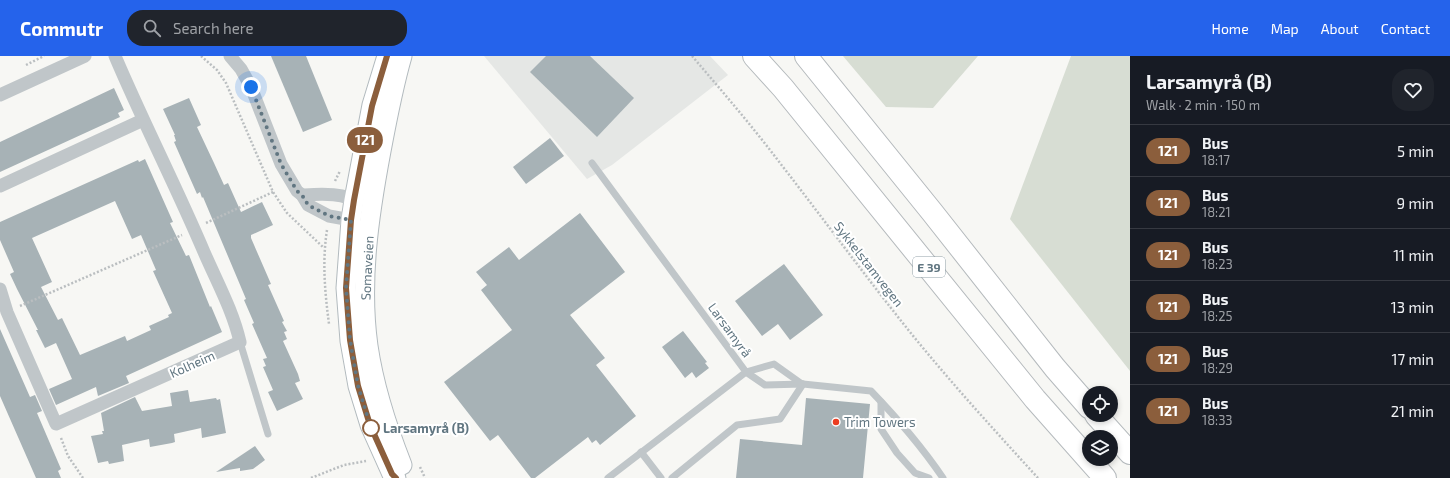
<!DOCTYPE html>
<meta charset="utf-8">
<style>
:root{--surface:#171b24;--page:#20242c;--text:#f1f3f6;--muted:#9ea1a6;--line:#363941;--accent:#2563eb}
body{margin:0;font-family:"Exo 2",sans-serif;background:var(--page);color:var(--text);height:100vh;display:flex;flex-direction:column;font-size:15px;white-space:nowrap}
*{box-sizing:border-box;margin:0}
p{font-size:13px;color:var(--muted)}
.icon{flex:none;width:22px;height:22px;fill:none;stroke:currentColor;stroke-width:2;stroke-linecap:round;stroke-linejoin:round}
.map{position:relative;flex:1;overflow:hidden}
.drawer{display:flex;flex-direction:column;background:var(--surface);width:320px}
.drawer>*{flex:none}
.badge{padding:0 8px;border-radius:13px;font-size:14px;line-height:26px}
.tools{position:absolute;left:1082px;top:330px;display:grid;gap:8px}
.tools a{display:grid;place-items:center;width:36px;height:36px;border-radius:50%;background:var(--surface);box-shadow:0 2px 6px #0003;font-size:20px}
.you{position:absolute;width:20px;height:20px;margin:-10px;border:3px solid #fff;border-radius:50%;background:#1a73e8;box-shadow:0 0 0 6px #1a73e833}
.map>.badge{position:absolute;translate:-50% -50%;box-shadow:0 0 0 2px #fff}
.round{display:grid;place-items:center;flex:none;width:42px;height:42px;border-radius:16px;background:var(--page)}
.summary{display:flex;align-items:center;justify-content:space-between;height:68px;padding:0 16px}
h1{font-size:19px;font-weight:700;line-height:30px}
ul{padding:0;list-style:none}
li{display:flex;align-items:center;gap:12px;height:52px;padding:0 16px;border-top:1px solid var(--line)}
li div{flex:1}
li b{display:block;font-size:15px}
li em{font-style:normal}
li .badge{min-width:44px;font-weight:700;text-align:center}
header{display:flex;align-items:center;gap:24px;box-sizing:border-box;height:56px;padding:0 20px;background:var(--accent);color:#fff}
header strong{font-size:19px}
nav{display:flex;gap:22px;margin-inline-start:auto;font-size:14px}
.search{width:280px;height:36px;background:var(--page);display:flex;align-items:center;gap:10px;box-sizing:border-box;padding:0 14px;border-radius:16px;color:var(--muted);font-size:15px}
main{display:flex;flex:1;min-height:0}
.map>svg:first-child{display:block}
</style>
<header>
<strong>Commutr</strong>
<div class="search"><svg class="icon" aria-label="search" viewBox="0 0 24 24"><circle cx="10" cy="10" r="6"/><path d="M15 15l6 6"/></svg>Search here</div>
<nav><a>Home</a><a>Map</a><a>About</a><a>Contact</a></nav>
</header>
<main>
<div class="map">
<svg width="1130" height="422" viewBox="0 0 1130 422">
<rect width="100%" height="100%" fill="#f7f7f4"/>
<!-- built -->
<path fill="#e5e7e5" d="M 484,0 L 710,0 L 728,19 L 612,109 L 587,123 Z"/>
<!-- green -->
<g fill="#d7ddd3">
<path d="M 843,0 L 978,0 L 933,52 L 886,51 Z"/>
<path d="M 1071,0 L 1130,0 L 1130,315 L 1010,163 Z"/>
</g>
<!-- building -->
<g fill="#a7b2b6" fill-rule="evenodd">
<path d="M 271,0 L 306,0 L 332,64 L 303,76 Z"/>
<path d="M 546,0 L 590,0 L 634,42 L 597,81 L 530,16 Z"/>
<path d="M 114,32 L 124,54 L 118,57 L 120,61 L 0,116 L 0,86 Z"/>
<path d="M 189,42 L 201,69 L 197,71 L 214,107 L 224,129 L 228,127 L 241,156 L 262,146 L 273,169 L 251,179 L 251,182 L 271,228 L 268,229 L 284,265 L 282,266 L 287,275 L 284,276 L 287,283 L 283,285 L 298,318 L 300,325 L 295,327 L 303,343 L 277,355 L 268,336 L 273,334 L 263,311 L 266,310 L 263,303 L 267,302 L 252,268 L 254,267 L 244,244 L 246,243 L 203,141 L 202,142 L 200,136 L 197,138 L 174,86 L 176,85 L 174,79 L 175,79 L 163,53 Z"/>
<path d="M 550,82 L 564,100 L 526,128 L 513,111 Z"/>
<path d="M 145,103 L 173,166 L 170,167 L 186,200 L 189,199 L 210,251 L 211,250 L 222,276 L 126,320 L 129,327 L 98,340 L 96,331 L 56,349 L 49,333 L 72,323 L 56,287 L 45,292 L 36,274 L 38,274 L 17,233 L 10,218 L 14,216 L 0,184 L 0,166 L 138,104 L 139,106 ZM 115,145 L 132,183 L 141,179 L 156,214 L 153,215 L 172,257 L 168,259 L 169,261 L 149,270 L 151,274 L 127,285 L 125,280 L 80,299 L 62,262 L 58,264 L 41,231 L 52,226 L 32,182 Z"/>
<path d="M 580,157 L 625,216 L 570,259 L 605,302 L 596,309 L 636,360 L 600,389 L 596,384 L 592,387 L 588,381 L 535,422 L 531,422 L 498,379 L 490,385 L 444,326 L 512,274 L 481,234 L 487,229 L 476,216 L 509,191 L 519,204 Z"/>
<path d="M 784,208 L 823,259 L 790,284 L 778,268 L 762,280 L 735,245 Z"/>
<path d="M 0,273 L 30,341 L 35,339 L 42,355 L 37,357 L 61,413 L 58,415 L 61,422 L 36,422 L 0,340 Z"/>
<path d="M 683,275 L 707,306 L 705,307 L 709,312 L 696,322 L 692,316 L 685,322 L 662,291 Z"/>
<path d="M 188,334 L 190,346 L 216,342 L 217,344 L 220,343 L 226,377 L 202,382 L 201,372 L 174,378 L 175,386 L 172,387 L 150,391 L 149,383 L 122,389 L 124,405 L 109,408 L 108,405 L 98,407 L 91,380 L 103,378 L 102,375 L 104,375 L 101,357 L 135,341 L 142,355 L 172,350 L 170,337 Z"/>
<path d="M 806,342 L 870,348 L 863,422 L 736,422 L 740,383 L 802,389 Z"/>
<path d="M 255,390 L 265,404 L 253,413 L 240,415 L 240,412 L 216,416 Z"/>
</g>
<g fill="none" stroke-linecap="round" stroke-linejoin="round">
<defs>
<g id="secondary">
<path d="M 387,0 L 372,49 L 354,144 L 351,164 L 346,232 L 350,285 L 358,330 L 370,369 L 392,418 L 396,422"/>
<path d="M 402,409 C 387,371 374,331 368,290 C 359,225 369,159 381,95 C 387,63 393,31 402,0"/>
</g>
<g id="motorway">
<path d="M 754,0 L 783,32 L 1035,343 L 1105,422"/>
<path d="M 806,0 L 932,156 L 1055,312 L 1089,351"/>
<path d="M 1096,359 L 1130,397"/>
</g>
</defs>
<!-- secondary casing -->
<use href="#secondary" stroke="#b2babe" stroke-width="21"/>
<!-- motorway casing -->
<use href="#motorway" stroke="#b5babd" stroke-width="24"/>
<!-- path -->
<g stroke="#babec0" stroke-width="2.5" stroke-dasharray="2 2" stroke-linecap="butt">
<path d="M 201,0 L 217,14 L 226,27 L 273,136 L 287,157 L 324,192"/>
<path d="M 692,0 C 722,35 752,70 780,107 C 825,165 868,224 914,281 C 954,330 996,376 1038,422"/>
<path d="M 26,9 L 44,0"/>
<path d="M 335,125 L 340,115"/>
<path d="M 206,167 L 273,136"/>
<path d="M 327,174 C 322,206 325,237 329,268"/>
<path d="M 20,250 L 182,179"/>
<path d="M 61,382 L 68,400 L 83,422"/>
<path d="M 420,411 L 425,422"/>
<path d="M 311,422 L 344,409 L 366,405"/>
</g>
<!-- service -->
<g stroke="#c0c6c9" stroke-width="7">
<path d="M 592,107 L 746,316 L 608,422"/>
<path d="M 240,286 L 268,378"/>
<path d="M 746,316 L 765,329 L 803,328 L 871,335 C 897,362 922,391 943,422"/>
<path d="M 746,316 L 774,308 L 802,328"/>
<path d="M 881,346 L 881,373 L 897,397 L 915,417 L 929,422"/>
<path d="M 641,396 L 661,422"/>
<path d="M 672,422 L 737,369 L 780,363 L 803,328"/>
</g>
<!-- minor -->
<g stroke="#c0c6c9" stroke-width="13">
<path d="M 230,0 L 241,13 L 251,31 L 281,108 L 297,135 L 302,139 L 308,149 L 329,160 L 351,164 L 358,162"/>
<path d="M 0,39 L 85,0"/>
<path d="M 0,130 L 143,64"/>
<path d="M 302,139 C 320,138 345,136 360,148"/>
<path d="M 0,233 L 7,256 L 56,368 L 240,286 C 233,255 217,226 204,196 C 176,130 143,66 115,0"/>
</g>
<!-- secondary -->
<use href="#secondary" stroke="#fff" stroke-width="19"/>
<!-- motorway -->
<use href="#motorway" stroke="#fff" stroke-width="22"/>
</g>
<g fill="none" stroke-linecap="round" stroke-linejoin="round">
<defs>
<path id="line" d="M 387,0 L 372,50 L 354,144 L 351,164 L 346,232 L 350,284 L 358,330 L 370,369 L 392,418 L 396,422"/>
</defs>
<!-- line casing -->
<use href="#line" stroke="#fff" stroke-width="9"/>
<!-- line -->
<use href="#line" stroke="#8b5e3c" stroke-width="6"/>
<!-- walk -->
<path stroke="#617681" stroke-width="4" stroke-dasharray="0 7.2" d="M 251,31 L 281,108 L 297,135 L 302,139 L 308,149 L 329,160 L 351,164 L 346,232 L 350,284 L 358,330 L 371,372"/>
</g>
<!-- markers -->
<circle fill="#ec3c20" stroke="#fff" stroke-width="1.5" cx="836" cy="366" r="4"/>
<circle fill="#fff" stroke="#8b5e3c" stroke-width="2" cx="371" cy="372" r="8"/>
<g text-anchor="middle" dominant-baseline="central" stroke-width="4" stroke-linejoin="round" paint-order="stroke">
<!-- shield labels -->
<rect fill="#fff" stroke="#909fa7" stroke-width="1" x="913" y="201" width="32" height="20" rx="3"/>
<g font-size="12" font-weight="bold" fill="#617681">
<text x="929" y="211">E 39</text>
</g>
<!-- street labels -->
<g font-size="13" fill="#617681" stroke="#fff">
<text transform="translate(869 208) rotate(52)">Sykkelstamvegen</text>
<text transform="translate(367 212) rotate(-87)">Somaveien</text>
<text transform="translate(730 274) rotate(54)">Larsamyrå</text>
<text transform="translate(192 308) rotate(-24)">Kolheim</text>
</g>
<!-- poi labels -->
<g font-size="13" fill="#617681" stroke="#fff" text-anchor="start">
<text x="844" y="366">Trim Towers</text>
</g>
<!-- stop labels -->
<g font-size="13" font-weight="bold" fill="#617681" stroke="#fff" text-anchor="start">
<text x="383" y="372">Larsamyrå (B)</text>
</g>
</g>
</svg>
<div class="tools">
<a><svg class="icon" aria-label="locate" viewBox="0 0 24 24"><circle cx="12" cy="12" r="6"/><path d="M12 2v4M12 18v4M2 12h4M18 12h4"/></svg></a>
<a><svg class="icon" aria-label="layers" viewBox="0 0 24 24"><path d="M12 4l9 5-9 5-9-5zM3 14l9 5 9-5"/></svg></a>
</div>
<div class="you" style="left:251px;top:31px"></div>
<b class="badge" style="left:365px;top:84px;background:#8b5e3c;color:#fff">121</b>
</div>
<section class="drawer">
<div class="summary"><div><h1>Larsamyrå (B)</h1><p>Walk · 2 min · 150 m</p></div><a class="round"><svg class="icon" aria-label="heart" viewBox="0 0 24 24"><path d="M12 20l-8-8c-3-5 5-10 8-4 3-6 11-1 8 4z"/></svg></a></div>
<ul>
<li><span class="badge" style="background:#8b5e3c;color:#fff">121</span><div><b>Bus</b><p>18:17</p></div><em>5 min</em></li>
<li><span class="badge" style="background:#8b5e3c;color:#fff">121</span><div><b>Bus</b><p>18:21</p></div><em>9 min</em></li>
<li><span class="badge" style="background:#8b5e3c;color:#fff">121</span><div><b>Bus</b><p>18:23</p></div><em>11 min</em></li>
<li><span class="badge" style="background:#8b5e3c;color:#fff">121</span><div><b>Bus</b><p>18:25</p></div><em>13 min</em></li>
<li><span class="badge" style="background:#8b5e3c;color:#fff">121</span><div><b>Bus</b><p>18:29</p></div><em>17 min</em></li>
<li><span class="badge" style="background:#8b5e3c;color:#fff">121</span><div><b>Bus</b><p>18:33</p></div><em>21 min</em></li>
</ul>
</section>
</main>
